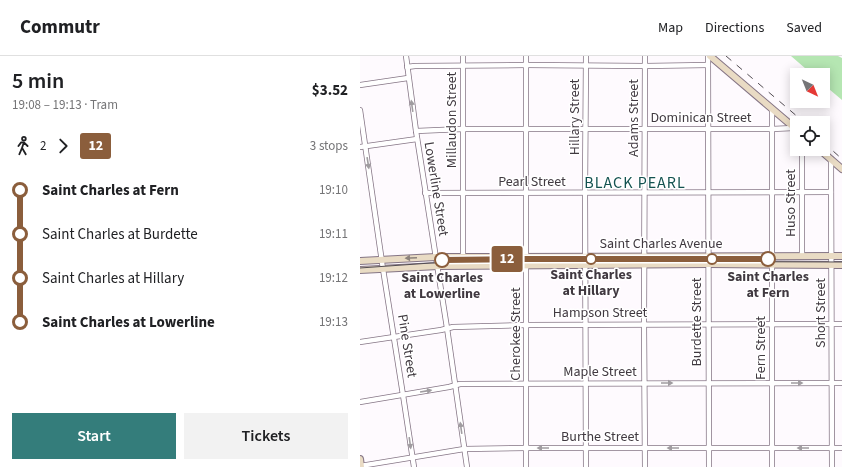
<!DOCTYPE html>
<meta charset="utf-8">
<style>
:root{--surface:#fff;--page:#f2f2f2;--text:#202124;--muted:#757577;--line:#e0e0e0;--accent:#347d7b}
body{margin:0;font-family:"Source Sans 3",sans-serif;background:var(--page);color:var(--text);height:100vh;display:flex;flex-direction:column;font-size:15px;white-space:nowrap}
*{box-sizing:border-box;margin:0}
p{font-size:13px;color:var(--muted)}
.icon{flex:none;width:22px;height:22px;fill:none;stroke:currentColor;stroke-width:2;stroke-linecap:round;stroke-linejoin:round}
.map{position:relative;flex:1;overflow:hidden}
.drawer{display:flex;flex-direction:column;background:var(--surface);width:360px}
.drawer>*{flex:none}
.badge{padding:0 8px;border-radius:3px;font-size:14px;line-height:26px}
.needle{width:26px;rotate:137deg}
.buttons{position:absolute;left:430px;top:12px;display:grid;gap:8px}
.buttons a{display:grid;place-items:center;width:40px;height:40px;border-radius:0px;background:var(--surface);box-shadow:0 2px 10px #0003;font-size:20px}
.map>.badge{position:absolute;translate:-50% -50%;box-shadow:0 0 0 2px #fff}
.legs{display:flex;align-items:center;gap:6px;height:44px;padding:0 12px;font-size:13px}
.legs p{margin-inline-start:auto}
.head{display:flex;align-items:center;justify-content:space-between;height:68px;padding:0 12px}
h1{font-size:22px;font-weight:600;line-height:30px}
.button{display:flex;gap:8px;margin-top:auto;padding:8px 12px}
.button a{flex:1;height:46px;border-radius:0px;background:var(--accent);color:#fff;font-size:16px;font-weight:600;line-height:46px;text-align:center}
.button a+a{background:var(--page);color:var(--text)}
ul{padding:0 12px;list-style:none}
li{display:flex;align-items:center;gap:14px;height:44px;font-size:15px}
li i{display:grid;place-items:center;width:6px;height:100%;margin:0 5px;background:currentColor}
li i::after{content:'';width:10px;height:10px;margin:-5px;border:3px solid;border-radius:50%;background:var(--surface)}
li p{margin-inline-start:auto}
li:first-child i{background:linear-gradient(#0000 50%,currentColor 0)}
li:last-child i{background:linear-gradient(currentColor 50%,#0000 0)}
header{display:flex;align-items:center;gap:24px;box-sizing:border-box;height:56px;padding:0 20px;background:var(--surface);border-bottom:1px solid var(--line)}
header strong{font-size:19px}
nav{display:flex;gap:22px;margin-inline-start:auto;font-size:14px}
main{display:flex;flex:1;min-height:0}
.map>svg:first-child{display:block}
</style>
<header>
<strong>Commutr</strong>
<nav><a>Map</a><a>Directions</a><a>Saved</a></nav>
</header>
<main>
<section class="drawer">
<div class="head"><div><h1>5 min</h1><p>19:08 – 19:13 · Tram</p></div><b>$3.52</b></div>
<div class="legs"><svg class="icon" aria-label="walk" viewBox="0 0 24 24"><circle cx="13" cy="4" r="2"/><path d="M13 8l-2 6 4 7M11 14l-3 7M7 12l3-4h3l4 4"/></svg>2<svg class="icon" aria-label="forward" viewBox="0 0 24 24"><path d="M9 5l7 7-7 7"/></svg><b class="badge" style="background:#8b5e3c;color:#fff">12</b><p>3 stops</p></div>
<ul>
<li><i style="color:#8b5e3c"></i><b>Saint Charles at Fern</b><p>19:10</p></li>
<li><i style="color:#8b5e3c"></i><span>Saint Charles at Burdette</span><p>19:11</p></li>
<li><i style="color:#8b5e3c"></i><span>Saint Charles at Hillary</span><p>19:12</p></li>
<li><i style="color:#8b5e3c"></i><b>Saint Charles at Lowerline</b><p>19:13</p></li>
</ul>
<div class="button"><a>Start</a><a>Tickets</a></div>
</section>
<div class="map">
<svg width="482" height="411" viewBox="0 0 482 411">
<rect width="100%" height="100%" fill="#fefafe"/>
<!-- green -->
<path fill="#b5e6b2" d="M 431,0 L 478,0 L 482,2 L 482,44 L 463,28 L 463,19 L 453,19 Z"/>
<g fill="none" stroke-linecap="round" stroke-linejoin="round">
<defs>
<g id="street">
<path d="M 46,0 L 56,75 L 87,272 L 107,411"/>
<path d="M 103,0 L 103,201"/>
<path d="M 166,0 L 166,411"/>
<path d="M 226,0 L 225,136 L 226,411"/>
<path d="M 348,0 L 349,411"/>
<path d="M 47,11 L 55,10 L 166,9 L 285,10 L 348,9"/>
<path d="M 0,29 L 48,22"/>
<path d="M 412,53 L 412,411"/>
<path d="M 0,54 L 23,213 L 43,339 L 54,411"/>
<path d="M 56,75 L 103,73 L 412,73 L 434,72"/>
<path d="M 0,91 L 57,83"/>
<path d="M 471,103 L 472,411"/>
<path d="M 65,137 L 471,136"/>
<path d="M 442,200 L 442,93"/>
<path d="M 0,286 L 81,274 L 93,271 L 167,269 L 482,268"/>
<path d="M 0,346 L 89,331 L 100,328 L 482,327"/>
<path d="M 0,410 L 104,393 L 166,392 L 482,392"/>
<path d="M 285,411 L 284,268 L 285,0"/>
</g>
<g id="secondary">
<path d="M 350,0 L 437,74"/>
<path d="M 459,93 L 482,113"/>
<path d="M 0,205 L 76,201 L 103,201 L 482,200"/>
<path d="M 0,214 L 78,210 L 348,208 L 482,209"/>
<path d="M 0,403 L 1,411"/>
</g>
</defs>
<!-- street casing -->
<use href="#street" stroke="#857585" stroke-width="6"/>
<!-- secondary casing -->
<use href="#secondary" stroke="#857585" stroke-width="8"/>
<!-- street -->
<use href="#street" stroke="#fff" stroke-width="4.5"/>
<!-- secondary -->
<use href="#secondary" stroke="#e9dbc4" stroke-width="6"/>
<!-- tram -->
<path stroke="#534d53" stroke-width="1" d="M 0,212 L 71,207 L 167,205 L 482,206"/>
<!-- rail -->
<g stroke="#534d53" stroke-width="1" stroke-dasharray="7 7" stroke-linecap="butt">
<path d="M 366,0 L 445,67"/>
<path d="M 463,86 L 482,103"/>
</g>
</g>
<!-- one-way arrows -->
<defs><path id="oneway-solid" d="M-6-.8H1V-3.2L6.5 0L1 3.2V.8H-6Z"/></defs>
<g fill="#a09ca0">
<use href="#oneway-solid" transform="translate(52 50) rotate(-98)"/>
<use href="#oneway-solid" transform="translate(8 107) rotate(81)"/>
<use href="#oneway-solid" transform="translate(307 327)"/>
<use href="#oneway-solid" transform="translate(437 327)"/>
<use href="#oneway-solid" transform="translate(66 335) rotate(-9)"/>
<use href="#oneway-solid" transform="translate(101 372) rotate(-98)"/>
<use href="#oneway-solid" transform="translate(50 387) rotate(82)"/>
<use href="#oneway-solid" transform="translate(183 392) rotate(180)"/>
<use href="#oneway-solid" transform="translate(313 392) rotate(180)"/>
<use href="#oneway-solid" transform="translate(443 392) rotate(180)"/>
</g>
<use fill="#8c827b" href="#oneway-solid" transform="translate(51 202) rotate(177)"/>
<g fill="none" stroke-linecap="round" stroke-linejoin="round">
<defs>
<path id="line-1" d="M 82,204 L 167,203 L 408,203"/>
</defs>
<!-- line-1 casing -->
<use href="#line-1" stroke="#fff" stroke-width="9"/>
<!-- line-1 -->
<use href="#line-1" stroke="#8b5e3c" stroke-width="6"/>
</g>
<!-- markers -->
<g fill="#fff" stroke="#8b5e3c" stroke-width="2">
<circle cx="231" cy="203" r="5"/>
<circle cx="352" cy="203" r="5"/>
<circle cx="408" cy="203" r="7"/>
<circle cx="82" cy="204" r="7"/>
</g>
<g text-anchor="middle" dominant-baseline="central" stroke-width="3" stroke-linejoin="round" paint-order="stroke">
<!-- street labels -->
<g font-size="14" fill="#403940" stroke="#fff">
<text transform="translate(215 61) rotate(-90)">Hillary Street</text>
<text transform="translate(274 62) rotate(-90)">Adams Street</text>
<text x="341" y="62">Dominican Street</text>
<text transform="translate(92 64) rotate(-90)">Millaudon Street</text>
<text x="172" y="126">Pearl Street</text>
<text transform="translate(76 133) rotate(81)">Lowerline Street</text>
<text transform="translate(431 147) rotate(-90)">Huso Street</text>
<text x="301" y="188">Saint Charles Avenue</text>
<text x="240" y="257">Hampson Street</text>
<text transform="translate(461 257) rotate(-90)">Short Street</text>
<text transform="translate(337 266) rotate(-90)">Burdette Street</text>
<text transform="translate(156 278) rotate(-90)">Cherokee Street</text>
<text transform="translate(47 290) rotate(81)">Pine Street</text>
<text transform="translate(401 292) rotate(-90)">Fern Street</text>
<text x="240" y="316">Maple Street</text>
<text x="240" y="381">Burthe Street</text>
</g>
<!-- stop labels -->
<g font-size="14" font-weight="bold" fill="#403940" stroke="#fff">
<text x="231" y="219">Saint Charles<tspan x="231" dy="16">at Hillary</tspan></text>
<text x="408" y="221">Saint Charles<tspan x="408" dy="16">at Fern</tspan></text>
<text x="82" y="222">Saint Charles<tspan x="82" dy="16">at Lowerline</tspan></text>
</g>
<!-- quarter labels -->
<g font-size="16" letter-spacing="1" fill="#135150" stroke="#fff">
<text x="275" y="127">BLACK PEARL</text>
</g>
</g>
</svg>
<div class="buttons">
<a><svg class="needle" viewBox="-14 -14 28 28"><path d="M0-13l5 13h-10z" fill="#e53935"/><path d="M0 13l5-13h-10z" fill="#757577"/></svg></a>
<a><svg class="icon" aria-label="locate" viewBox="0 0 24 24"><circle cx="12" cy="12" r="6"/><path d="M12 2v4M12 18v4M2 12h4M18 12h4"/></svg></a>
</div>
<b class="badge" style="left:147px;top:203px;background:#8b5e3c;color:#fff">12</b>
</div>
</main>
